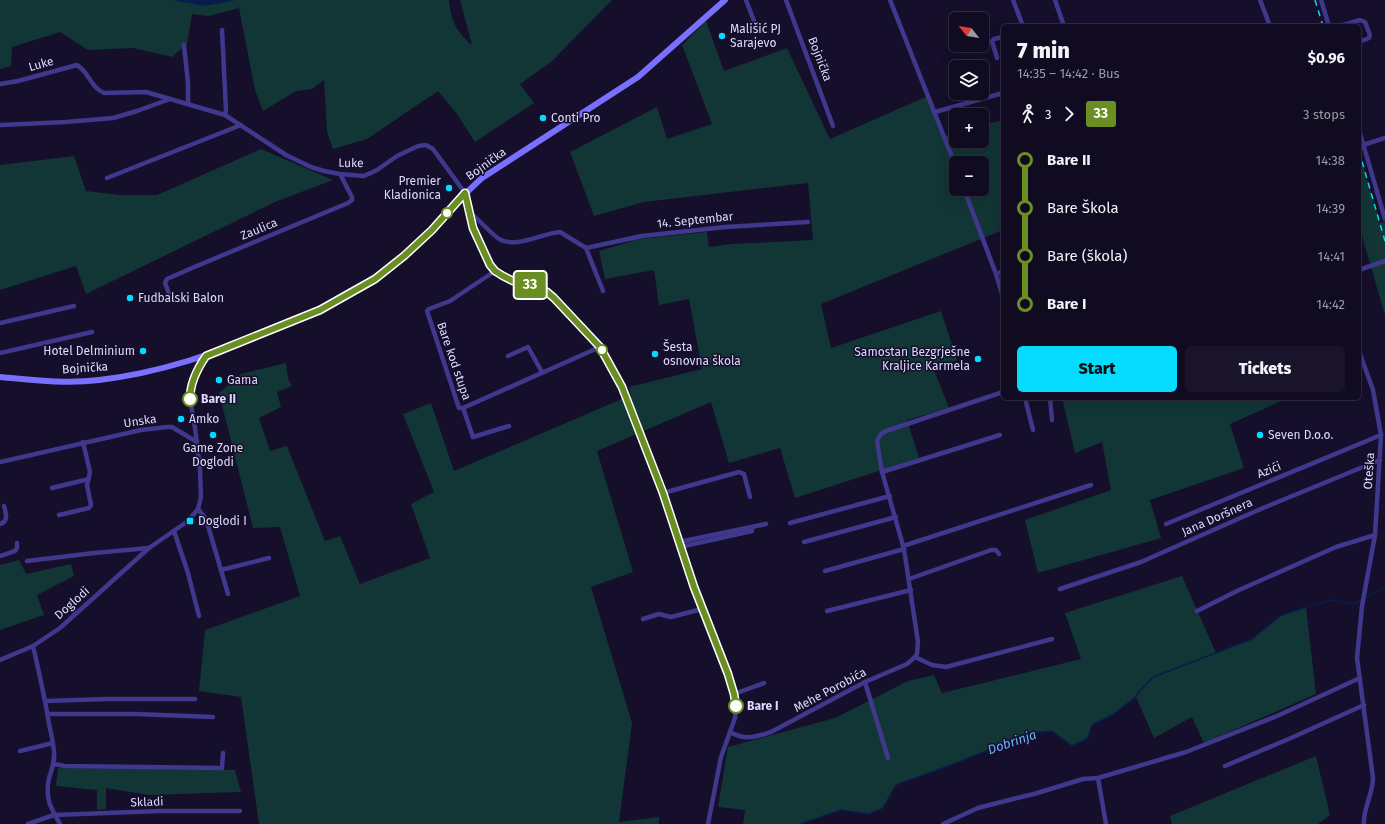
<!DOCTYPE html>
<meta charset="utf-8">
<style>
:root{--surface:#100b20;--page:#191429;--text:#f1f3f6;--muted:#9c9ba5;--line:#302b3e;--accent:#05daff}
body{margin:0;font-family:"Fira Sans",sans-serif;background:var(--page);color:var(--text);height:100vh;display:flex;flex-direction:column;font-size:15px;white-space:nowrap}
*{box-sizing:border-box;margin:0}
p{font-size:13px;color:var(--muted)}
.icon{flex:none;width:22px;height:22px;fill:none;stroke:currentColor;stroke-width:2;stroke-linecap:round;stroke-linejoin:round}
.map{position:relative;flex:1;overflow:hidden}
.panel{position:absolute;left:1001px;top:24px;width:360px;height:376px;display:flex;flex-direction:column;background:var(--surface);border-radius:6px;box-shadow:0 4px 16px #0002,0 0 0 1px var(--line)}
.panel>*{flex:none}
.badge{padding:0 8px;border-radius:3px;font-size:14px;line-height:26px}
.needle{width:26px;rotate:300deg}
.controls{position:absolute;left:949px;top:12px;display:grid;gap:8px}
.controls a{display:grid;place-items:center;width:40px;height:40px;border-radius:6px;background:var(--surface);box-shadow:0 4px 16px #0002,0 0 0 1px var(--line);font-size:20px}
.map>.badge{position:absolute;translate:-50% -50%;box-shadow:0 0 0 2px #fff}
.legs{display:flex;align-items:center;gap:6px;height:44px;padding:0 16px;font-size:13px}
.legs p{margin-inline-start:auto}
.head{display:flex;align-items:center;justify-content:space-between;height:68px;padding:0 16px}
h1{font-size:22px;font-weight:800;line-height:30px}
.button{display:flex;gap:8px;margin-top:auto;padding:8px 16px}
.button a{flex:1;height:46px;border-radius:6px;background:var(--accent);color:#111;font-size:16px;font-weight:800;line-height:46px;text-align:center}
.button a+a{background:var(--page);color:var(--text)}
ul{padding:0 16px;list-style:none}
li{display:flex;align-items:center;gap:14px;height:48px;font-size:15px}
li i{display:grid;place-items:center;width:6px;height:100%;margin:0 5px;background:currentColor}
li i::after{content:'';width:10px;height:10px;margin:-5px;border:3px solid;border-radius:50%;background:var(--surface)}
li p{margin-inline-start:auto}
li:first-child i{background:linear-gradient(#0000 50%,currentColor 0)}
li:last-child i{background:linear-gradient(currentColor 50%,#0000 0)}
.map>svg:first-child{display:block}
</style>
<div class="map">
<svg width="1385" height="824" viewBox="0 0 1385 824">
<rect width="100%" height="100%" fill="#150f2b"/>
<!-- green -->
<g fill="#123535" fill-rule="evenodd">
<path d="M 0,0 L 449,0 C 451,21 456,31 472,45 L 460,0 L 612,0 L 551,62 L 520,84 L 534,103 L 475,142 L 457,114 L 438,91 L 367,139 L 333,149 L 327,132 L 324,80 L 312,89 L 296,91 L 263,111 L 255,90 L 239,8 L 209,16 L 192,14 L 187,44 L 172,57 L 133,48 L 88,50 L 60,32 L 12,47 L 11,66 L 0,69 Z"/>
<path d="M 706,21 L 724,71 L 787,48 L 830,139 L 930,95 L 944,136 L 956,132 L 956,141 L 982,141 L 982,125 L 1003,120 L 1003,230 L 821,304 L 831,348 L 941,311 L 957,360 L 934,370 L 949,408 L 907,420 L 919,458 L 795,498 L 780,448 L 729,463 L 711,402 L 597,451 L 633,572 L 591,587 L 632,723 L 619,822 L 659,817 L 659,824 L 259,824 L 241,697 L 199,691 L 205,630 L 300,596 L 280,527 L 253,528 L 219,393 L 241,374 L 286,363 L 288,379 L 292,386 L 277,392 L 281,407 L 259,418 L 270,451 L 287,446 L 325,541 L 340,536 L 360,584 L 430,558 L 411,504 L 434,492 L 403,414 L 431,403 L 454,471 L 631,395 L 629,387 L 702,369 L 689,299 L 659,305 L 654,270 L 605,279 L 599,251 L 639,239 L 707,232 L 709,247 L 732,244 L 813,240 L 808,183 L 644,202 L 594,216 L 570,152 L 657,107 L 667,139 L 712,124 L 682,45 ZM 956,163 L 982,163 L 982,189 L 956,189 Z"/>
<path d="M 261,149 L 333,180 L 275,202 L 86,294 L 76,266 L 0,290 L 0,165 L 74,156 L 86,191 L 120,195 L 157,195 Z"/>
<path d="M 1359,161 L 1362,161 L 1380,223 L 1385,222 L 1385,315 L 1359,226 Z"/>
<path d="M 1062,398 L 1288,398 L 1230,424 L 1244,468 L 1150,500 L 1161,538 L 1038,573 L 1025,520 L 1111,490 L 1102,442 L 1075,453 Z"/>
<path d="M 19,560 L 26,574 L 71,564 L 74,576 L 37,595 L 44,615 L 0,630 L 0,565 Z"/>
<path d="M 1182,576 L 1216,653 L 1252,639 L 1280,616 L 1306,607 L 1316,694 L 1204,743 L 1192,717 L 1154,738 L 1136,697 L 1112,715 L 1092,725 L 1088,738 L 1072,746 L 1052,731 L 1031,733 L 951,765 L 896,785 L 883,808 L 869,814 L 841,810 L 800,824 L 743,824 L 745,810 L 718,807 L 728,747 L 835,718 L 908,681 L 934,675 L 942,693 L 1081,659 L 1065,613 Z"/>
<path d="M 1316,756 L 1330,815 L 1318,824 L 1172,824 L 1170,816 Z"/>
<path d="M 58,768 L 235,770 L 241,792 L 149,795 L 106,788 L 106,809 L 97,810 L 97,790 L 56,786 Z"/>
</g>
<!-- water -->
<path fill="#071d4b" d="M 172,0 L 236,0 L 206,6 Z"/>
<g fill="none" stroke-linecap="round" stroke-linejoin="round">
<!-- stream -->
<g stroke="#071d4b" stroke-width="1.5">
<path d="M 1365,598 L 1385,588"/>
<path d="M 800,824 L 841,810 L 869,814 L 883,808 L 896,785 L 951,765 L 1031,733 L 1052,731 L 1072,746 L 1088,738 L 1092,725 L 1112,715 L 1132,700 L 1153,677 L 1252,639 L 1280,616 L 1306,607 L 1332,600 L 1354,604 L 1362,600"/>
</g>
<!-- minor -->
<g stroke="#3f388c" stroke-width="4.5">
<path d="M 746,0 L 754,21"/>
<path d="M 786,0 L 833,126"/>
<path d="M 890,0 L 956,167"/>
<path d="M 1013,0 L 1023,26"/>
<path d="M 1055,0 L 1064,26"/>
<path d="M 1260,0 L 1270,26"/>
<path d="M 1321,0 L 1329,26"/>
<path d="M 1340,26 L 1360,20 L 1365,22 L 1370,35 L 1369,38 L 1359,42"/>
<path d="M 222,30 L 226,110 L 225,115"/>
<path d="M 184,45 L 188,83 L 188,103"/>
<path d="M 997,58 L 992,41 L 994,39 L 1003,37"/>
<path d="M 0,84 L 18,81 L 77,65 C 89,72 91,88 104,93 L 146,92 L 225,115 L 286,155 L 311,167 L 324,171 L 340,174 L 364,176 L 377,170 L 397,156 L 418,146 L 426,145 L 433,149 L 465,193 L 473,227 L 490,265 L 498,274 L 503,276 L 513,281 L 539,288 L 547,292 L 600,347 L 622,387 L 663,493 L 684,558 L 733,688 L 736,703 L 735,718 L 721,757 L 708,824"/>
<path d="M 935,112 L 1003,93"/>
<path d="M 1,125 L 66,122 L 113,118 L 137,111 L 170,99"/>
<path d="M 1359,130 L 1385,219"/>
<path d="M 1363,145 L 1385,138"/>
<path d="M 107,178 L 241,125"/>
<path d="M 964,189 L 996,274 L 1003,297"/>
<path d="M 469,212 C 480,220 488,231 499,239 C 516,249 542,233 560,232 L 586,248 L 642,236 L 725,227 L 808,222"/>
<path d="M 586,248 L 603,291"/>
<path d="M 1359,270 L 1385,261"/>
<path d="M 495,271 L 450,301 L 429,309 L 427,311 L 459,408 L 463,408 L 600,347"/>
<path d="M 996,274 L 1003,271"/>
<path d="M 171,299 L 165,283 L 167,279 L 192,268 L 348,203 L 352,200 L 352,197 L 340,174"/>
<path d="M 0,323 L 74,306"/>
<path d="M 1359,351 L 1373,390 L 1381,435 L 1375,535 L 1362,606 L 1357,658 L 1373,778 C 1373,794 1363,808 1364,824"/>
<path d="M 0,353 L 92,332"/>
<path d="M 508,356 L 528,347 L 542,372"/>
<path d="M 1025,398 L 1033,430"/>
<path d="M 1050,398 L 1052,420"/>
<path d="M 463,408 L 473,437 L 509,426"/>
<path d="M 0,462 L 141,430 L 167,427 L 172,427 L 197,442"/>
<path d="M 882,472 L 1000,435"/>
<path d="M 52,488 L 89,479"/>
<path d="M 663,493 L 739,472 L 744,474 L 750,497"/>
<path d="M 198,509 L 206,519 L 228,594"/>
<path d="M 59,515 L 89,508 L 91,505 L 87,485 L 90,472 L 83,442"/>
<path d="M 790,523 L 890,496"/>
<path d="M 0,524 C 9,521 6,514 4,506"/>
<path d="M 1166,524 L 1381,435"/>
<path d="M 174,531 L 188,573 L 199,616"/>
<path d="M 679,542 L 766,524"/>
<path d="M 804,542 L 896,517"/>
<path d="M 903,546 L 1091,485"/>
<path d="M 680,547 L 752,531"/>
<path d="M 0,556 L 15,551 L 17,548 L 17,543"/>
<path d="M 27,561 L 94,553 L 149,548"/>
<path d="M 221,570 L 269,558"/>
<path d="M 825,571 L 904,549"/>
<path d="M 909,579 L 991,550 L 996,550 L 999,554"/>
<path d="M 1060,589 L 1141,562 L 1263,508 L 1380,460"/>
<path d="M 827,611 L 911,590"/>
<path d="M 1197,611 L 1239,590 L 1336,547 L 1375,535"/>
<path d="M 643,619 L 659,614 L 671,617 L 702,609"/>
<path d="M 33,646 C 39,672 45,698 49,724 C 51,733 53,742 54,751 C 55,761 52,769 49,778 C 45,798 50,807 60,824"/>
<path d="M 915,657 L 932,665 L 946,667 L 1052,639"/>
<path d="M 0,660 L 33,646 L 60,628 L 149,548 L 188,521 L 198,509 L 201,497 L 200,469 L 195,428 L 190,399 L 190,390 L 199,366 L 206,356"/>
<path d="M 865,682 L 888,758"/>
<path d="M 734,694 L 764,683"/>
<path d="M 46,701 L 108,699 L 195,699"/>
<path d="M 48,714 L 136,714 L 213,717"/>
<path d="M 730,732 C 746,741 755,737 771,732 L 865,682 L 907,664 L 915,657 L 917,654 L 918,642 L 904,549 L 882,472 L 877,441 L 881,434 L 886,431 L 1003,392"/>
<path d="M 20,751 L 53,743"/>
<path d="M 54,764 L 65,766 L 222,768 L 223,753"/>
<path d="M 1225,766 L 1291,738 L 1364,705"/>
<path d="M 1098,778 L 1106,824"/>
<path d="M 28,824 L 54,815 L 160,811 L 240,811"/>
<path d="M 943,824 L 978,808 L 1013,799 L 1034,794 L 1083,779 L 1098,778 L 1186,752 L 1277,716 L 1360,678"/>
</g>
<!-- secondary -->
<path stroke="#7a70ff" stroke-width="6" d="M 0,377 C 33,380 66,384 99,380 C 160,373 217,353 272,330 C 308,315 343,300 375,279 C 416,252 446,210 482,178 L 638,77 L 725,0"/>
<!-- rail -->
<g stroke="#05daff" stroke-width="1.5" stroke-dasharray="6 5" stroke-linecap="butt">
<path d="M 1315,0 L 1323,26"/>
<path d="M 1359,151 L 1385,241"/>
</g>
</g>
<g fill="none" stroke-linecap="round" stroke-linejoin="round">
<defs>
<path id="line-1" d="M 190,399 C 190,383 197,369 206,356 L 320,310 L 375,279 L 404,256 L 432,230 L 465,193 L 473,228 L 490,265 L 495,271 L 503,276 L 513,281 L 539,288 L 547,292 L 554,298 L 600,347 L 622,387 L 663,493 L 694,587 L 728,674 L 734,694 L 736,706"/>
</defs>
<!-- line-1 casing -->
<use href="#line-1" stroke="#fff" stroke-width="9"/>
<!-- line-1 -->
<use href="#line-1" stroke="#6b8e23" stroke-width="6"/>
</g>
<!-- markers -->
<g fill="#05daff" stroke="#150f2b" stroke-width="1.5">
<circle cx="722" cy="36" r="4"/>
<circle cx="543" cy="118" r="4"/>
<circle cx="449" cy="188" r="4"/>
<circle cx="130" cy="298" r="4"/>
<circle cx="143" cy="351" r="4"/>
<circle cx="655" cy="354" r="4"/>
<circle cx="978" cy="359" r="4"/>
<circle cx="219" cy="380" r="4"/>
<circle cx="181" cy="419" r="4"/>
<circle cx="213" cy="435" r="4"/>
<circle cx="1260" cy="435" r="4"/>
<rect x="186" y="517" width="8" height="8" rx="2"/>
</g>
<g fill="#fff" stroke="#6b8e23" stroke-width="2">
<circle cx="447" cy="213" r="5"/>
<circle cx="602" cy="350" r="5"/>
<circle cx="190" cy="399" r="7"/>
<circle cx="736" cy="706" r="7"/>
</g>
<g text-anchor="middle" dominant-baseline="central" stroke-width="3" stroke-linejoin="round" paint-order="stroke">
<!-- poi labels -->
<g font-size="12" fill="#dfd9ff" stroke="#150f2b" text-anchor="start">
<text x="730" y="29">Mališić PJ<tspan x="730" dy="14">Sarajevo</tspan></text>
<text x="551" y="118">Conti Pro</text>
<text x="441" y="181" text-anchor="end">Premier<tspan x="441" dy="14">Kladionica</tspan></text>
<text x="138" y="298">Fudbalski Balon</text>
<text x="663" y="347">Šesta<tspan x="663" dy="14">osnovna škola</tspan></text>
<text x="135" y="351" text-anchor="end">Hotel Delminium</text>
<text x="970" y="352" text-anchor="end">Samostan Bezgrješne<tspan x="970" dy="14">Kraljice Karmela</tspan></text>
<text x="227" y="380">Gama</text>
<text x="189" y="419">Amko</text>
<text x="1268" y="435">Seven D.o.o.</text>
<text x="213" y="448" text-anchor="middle">Game Zone<tspan x="213" dy="14">Doglodi</tspan></text>
<text x="198" y="521">Doglodi I</text>
</g>
<!-- street labels -->
<g font-size="12" fill="#dfd9ff" stroke="#150f2b">
<text transform="translate(820 59) rotate(69)">Bojnička</text>
<text transform="translate(41 64) rotate(-16)">Luke</text>
<text transform="translate(351 163) rotate(1)">Luke</text>
<text transform="translate(486 164) rotate(-36)">Bojnička</text>
<text transform="translate(695 220) rotate(-6)">14. Septembar</text>
<text transform="translate(259 229) rotate(-22)">Zaulica</text>
<text transform="translate(454 361) rotate(71)">Bare kod stupa</text>
<text transform="translate(85 368) rotate(-4)">Bojnička</text>
<text transform="translate(140 421) rotate(-9)">Unska</text>
<text transform="translate(1269 470) rotate(-22)">Azići</text>
<text transform="translate(1369 471) rotate(-86)">Oteška</text>
<text transform="translate(1217 517) rotate(-24)">Jana Doršnera</text>
<text transform="translate(72 603) rotate(-42)">Doglodi</text>
<text transform="translate(830 690) rotate(-28)">Mehe Porobića</text>
<text transform="translate(147 802) rotate(-2)">Skladi</text>
</g>
<!-- stop labels -->
<g font-size="12" font-weight="bold" fill="#dfd9ff" stroke="#150f2b" text-anchor="start">
<text x="201" y="399">Bare II</text>
<text x="747" y="706">Bare I</text>
</g>
<!-- water labels -->
<g font-size="13" font-style="italic" fill="#67b2ff" stroke="#150f2b">
<text transform="translate(1012 742) rotate(-19)">Dobrinja</text>
</g>
</g>
</svg>
<div class="controls">
<a><svg class="needle" viewBox="-14 -14 28 28"><path d="M0-13l5 13h-10z" fill="#e53935"/><path d="M0 13l5-13h-10z" fill="#9c9ba5"/></svg></a>
<a><svg class="icon" aria-label="layers" viewBox="0 0 24 24"><path d="M12 4l9 5-9 5-9-5zM3 14l9 5 9-5"/></svg></a>
<a>+</a>
<a>−</a>
</div>
<b class="badge" style="left:530px;top:285px;background:#6b8e23;color:#fff">33</b>
<section class="panel">
<div class="head"><div><h1>7 min</h1><p>14:35 – 14:42 · Bus</p></div><b>$0.96</b></div>
<div class="legs"><svg class="icon" aria-label="walk" viewBox="0 0 24 24"><circle cx="13" cy="4" r="2"/><path d="M13 8l-2 6 4 7M11 14l-3 7M7 12l3-4h3l4 4"/></svg>3<svg class="icon" aria-label="forward" viewBox="0 0 24 24"><path d="M9 5l7 7-7 7"/></svg><b class="badge" style="background:#6b8e23;color:#fff">33</b><p>3 stops</p></div>
<ul>
<li><i style="color:#6b8e23"></i><b>Bare II</b><p>14:38</p></li>
<li><i style="color:#6b8e23"></i><span>Bare Škola</span><p>14:39</p></li>
<li><i style="color:#6b8e23"></i><span>Bare (škola)</span><p>14:41</p></li>
<li><i style="color:#6b8e23"></i><b>Bare I</b><p>14:42</p></li>
</ul>
<div class="button"><a>Start</a><a>Tickets</a></div>
</section>
</div>
